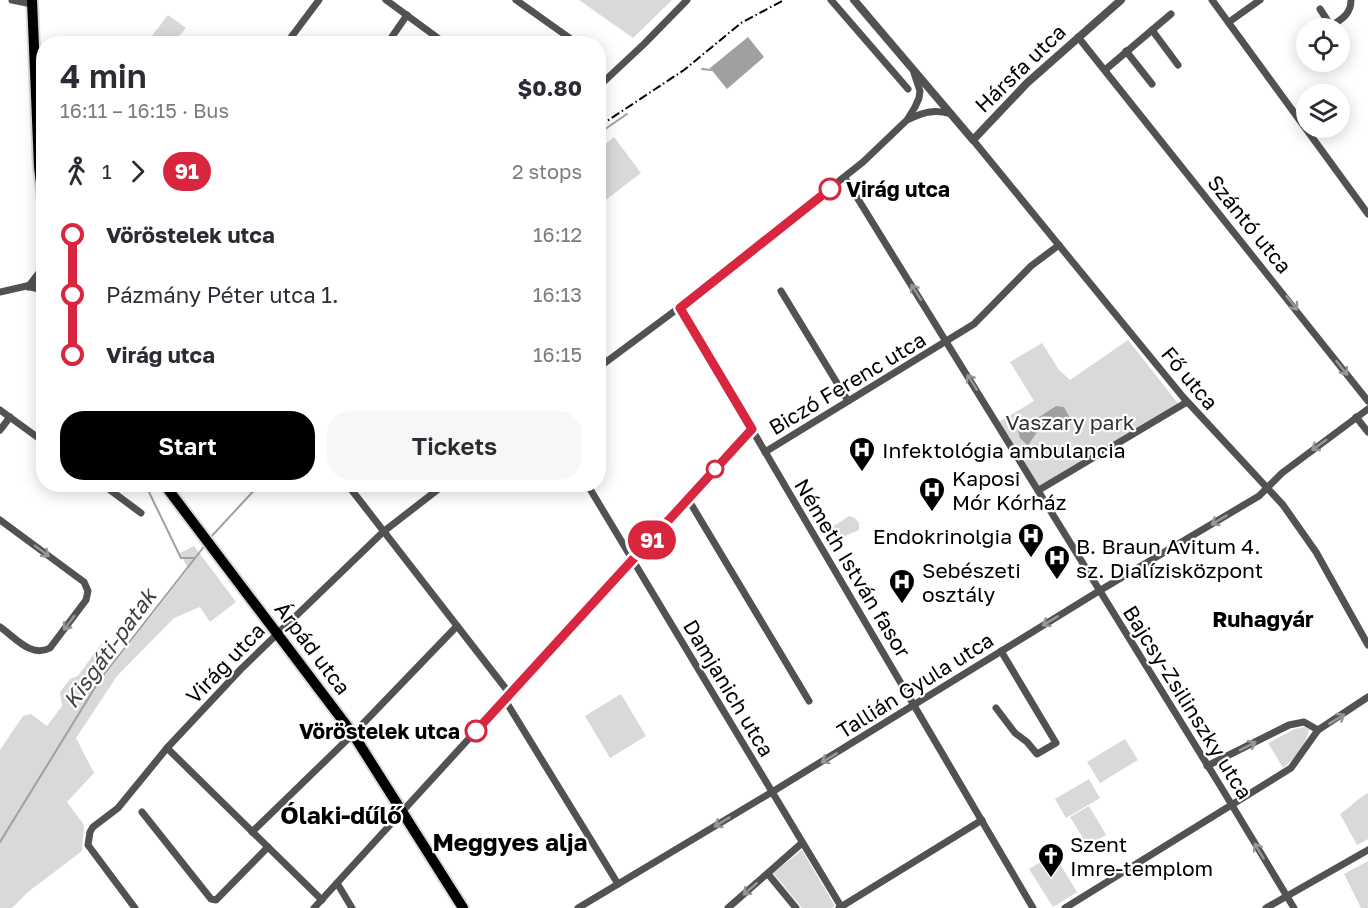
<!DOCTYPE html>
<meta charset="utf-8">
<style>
:root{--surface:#fff;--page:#f7f7f7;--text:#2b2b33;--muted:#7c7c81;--accent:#000}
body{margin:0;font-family:"Golos Text",sans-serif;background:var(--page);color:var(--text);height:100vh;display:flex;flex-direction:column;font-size:22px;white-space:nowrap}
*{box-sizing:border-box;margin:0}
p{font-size:20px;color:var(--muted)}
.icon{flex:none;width:33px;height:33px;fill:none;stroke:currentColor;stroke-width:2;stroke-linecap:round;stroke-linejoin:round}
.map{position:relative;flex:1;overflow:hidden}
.panel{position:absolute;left:36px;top:36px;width:570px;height:456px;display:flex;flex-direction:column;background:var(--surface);border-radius:24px;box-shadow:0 3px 15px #0003}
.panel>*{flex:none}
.badge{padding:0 12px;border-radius:20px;font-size:21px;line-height:39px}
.controls{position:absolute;left:1296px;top:18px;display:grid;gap:12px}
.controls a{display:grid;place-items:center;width:54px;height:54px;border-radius:50%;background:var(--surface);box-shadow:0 3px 15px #0003;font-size:30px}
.map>.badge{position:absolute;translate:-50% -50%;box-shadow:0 0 0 3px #fff}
.legs{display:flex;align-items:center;gap:9px;height:66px;padding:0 24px;font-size:20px}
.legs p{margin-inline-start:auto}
.overview{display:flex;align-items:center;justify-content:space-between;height:102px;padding:0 24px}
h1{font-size:33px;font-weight:600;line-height:45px}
.primary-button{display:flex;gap:12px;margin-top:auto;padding:12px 24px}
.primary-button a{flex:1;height:69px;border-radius:24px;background:var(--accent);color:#fff;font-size:24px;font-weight:600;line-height:69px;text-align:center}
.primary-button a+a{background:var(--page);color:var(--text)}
ul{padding:0 24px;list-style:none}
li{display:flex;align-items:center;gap:21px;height:60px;font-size:22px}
li i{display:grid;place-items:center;width:9px;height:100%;margin:0 8px;background:currentColor}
li i::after{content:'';width:15px;height:15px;margin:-8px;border:4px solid;border-radius:50%;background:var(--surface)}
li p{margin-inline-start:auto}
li:first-child i{background:linear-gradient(#0000 50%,currentColor 0)}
li:last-child i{background:linear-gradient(currentColor 50%,#0000 0)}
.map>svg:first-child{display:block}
</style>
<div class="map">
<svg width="1368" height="908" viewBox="0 0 1368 908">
<rect width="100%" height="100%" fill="#fff"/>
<!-- green -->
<g fill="#d9d9d9">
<path d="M 579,0 L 672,0 L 633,38 Z"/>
<path d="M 168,15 L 186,28 L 173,43 L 160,43 L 151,37 Z"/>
<path d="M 614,137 L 641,173 L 599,205 L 599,149 Z"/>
<path d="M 1128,340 L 1180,406 L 1039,490 L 997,423 L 1034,401 L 1010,362 L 1042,343 L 1059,370 L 1070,380 Z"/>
<path d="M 849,516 L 855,518 L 859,523 L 859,530 L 838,539 L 831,528 Z"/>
<path d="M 194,546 L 236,602 L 210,622 L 200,607 L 174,618 L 117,676 L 76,738 L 94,773 L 67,802 L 84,825 L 82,851 L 28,892 L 12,908 L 0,908 L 0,750 L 23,716 L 31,714 L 47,726 L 62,706 L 60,692 L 70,679 L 78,676 L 101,644 L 110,651 L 93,672 L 94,676 L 100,682 L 188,569 L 180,553 Z"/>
<path d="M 621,694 L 646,736 L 610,758 L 585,716 Z"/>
<path d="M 1304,727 L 1309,729 C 1308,742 1294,760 1283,768 L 1268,743 L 1295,729 Z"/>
<path d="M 1125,739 L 1138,760 L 1100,783 L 1087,762 Z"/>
<path d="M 1089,779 L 1100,798 L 1066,818 L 1055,799 Z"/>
<path d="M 1368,793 L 1368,839 L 1357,845 L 1340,814 C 1351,807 1358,798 1368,793 Z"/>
<path d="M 1089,806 L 1106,835 L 1088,846 L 1070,817 Z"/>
<path d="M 802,850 L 835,906 L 832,908 L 802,908 L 773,873 Z"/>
<path d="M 1054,854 L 1077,892 L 1053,907 L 1029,869 Z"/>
<path d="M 1368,861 L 1368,908 L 1361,908 L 1344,874 Z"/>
</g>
<!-- water -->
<g fill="#a0a0a0">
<path d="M 748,37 L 764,57 L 727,89 L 710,68 Z"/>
<path d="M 1056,406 L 1064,407 L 1071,420 C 1047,422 1040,425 1028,446 L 1020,438 L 1017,427 L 1036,419 Z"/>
</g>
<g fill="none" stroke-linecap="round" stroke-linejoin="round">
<!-- stream -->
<g stroke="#a0a0a0" stroke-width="2">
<path d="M 702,69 L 711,70"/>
<path d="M 598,134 L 627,114"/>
<path d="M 145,484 L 181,558 L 194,558"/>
<path d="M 209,539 L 260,484"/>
<path d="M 0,842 L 99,681 L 206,544"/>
</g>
<defs>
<g id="primary">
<path d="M 32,0 L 39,167 L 44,208"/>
<path d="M 164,484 L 353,734 L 463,908"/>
</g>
</defs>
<!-- primary casing -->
<use href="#primary" stroke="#dbdbdb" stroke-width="14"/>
<!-- minor -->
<g stroke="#525252" stroke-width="7">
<path d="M 12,0 L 32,4"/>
<path d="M 386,0 L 446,44"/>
<path d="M 516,0 L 578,44"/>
<path d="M 831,0 L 908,89"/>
<path d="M 1212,0 L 1368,214"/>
<path d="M 1320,9 L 1331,26 C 1342,19 1351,14 1351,0"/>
<path d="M 1229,22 L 1260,0"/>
<path d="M 1152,30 L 1178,65"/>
<path d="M 1078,37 L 1368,401"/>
<path d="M 286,44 L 319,0"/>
<path d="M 387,44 L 407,15"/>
<path d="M 1126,51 L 1152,84"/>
<path d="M 1105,70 L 1171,14"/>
<path d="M 598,87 L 644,44 L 687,0"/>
<path d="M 909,119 C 924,112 935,109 951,114"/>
<path d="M 973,140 L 1183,397 L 1283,505 L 1316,552 L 1368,645"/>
<path d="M 845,178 L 1221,787 L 1294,908"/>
<path d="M 28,287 L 44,266"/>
<path d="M 30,287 L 44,290"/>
<path d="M 781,291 L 848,401"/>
<path d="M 0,292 L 44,282"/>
<path d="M 680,307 L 1033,908"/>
<path d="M 598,368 L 680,307 L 863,162 L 907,120 L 915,107 L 919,98 L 920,91 L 914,73"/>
<path d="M 0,410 L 44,442"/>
<path d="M 1356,417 L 1368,432"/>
<path d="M 0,430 L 10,417"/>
<path d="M 765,452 L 974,324 L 1031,266 L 1059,245"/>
<path d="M 102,484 L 141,513"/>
<path d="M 347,484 L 510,694"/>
<path d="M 587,484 L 842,908"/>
<path d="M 1039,490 L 1187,402"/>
<path d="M 688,499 L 809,701"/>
<path d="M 0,520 L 84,582 L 88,591 L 86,600 L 50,648 C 31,658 16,638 0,627"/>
<path d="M 505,700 L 618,884"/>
<path d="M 996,708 L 1015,733 L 1027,742 L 1037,754 L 1056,743 L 1001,651"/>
<path d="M 167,748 L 322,900"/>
<path d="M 1207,766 L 1289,725 L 1304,722 L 1318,730"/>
<path d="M 142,812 L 211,899 L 216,900 L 268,847"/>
<path d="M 252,832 L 353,734 L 457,626"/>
<path d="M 768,874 L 796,908"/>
<path d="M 337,883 L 352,908"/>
<path d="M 135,908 L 88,845 L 90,832 L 93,827 L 118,808 L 167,748 L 241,669 L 383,532 L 445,484"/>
<path d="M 314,908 L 752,429"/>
<path d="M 578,908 L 772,792 L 1099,591 L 1259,496 L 1282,473 L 1368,409"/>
<path d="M 728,908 L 802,843"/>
<path d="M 839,908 L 982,820"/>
<path d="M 1065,908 L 1291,768 L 1318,730 L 1368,697"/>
<path d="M 1266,908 L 1368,850"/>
</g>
<!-- tertiary -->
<path stroke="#525252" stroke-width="8" d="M 854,0 L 973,140 L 1027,83 L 1121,0"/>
<!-- primary -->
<use href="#primary" stroke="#000" stroke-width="10"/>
<!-- rail -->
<path stroke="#000" stroke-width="2" stroke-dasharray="9 3 1.5 3" stroke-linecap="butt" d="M 598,127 L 684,70 L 741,23 L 784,0"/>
</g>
<!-- one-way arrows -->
<defs><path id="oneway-shaft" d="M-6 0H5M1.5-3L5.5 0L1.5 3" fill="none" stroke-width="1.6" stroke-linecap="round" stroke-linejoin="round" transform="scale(1.5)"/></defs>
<g stroke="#979797">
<use href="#oneway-shaft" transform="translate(916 292) rotate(-122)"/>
<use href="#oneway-shaft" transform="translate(1292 303) rotate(52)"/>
<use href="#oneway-shaft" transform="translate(1342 368) rotate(52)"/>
<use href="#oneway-shaft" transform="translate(972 382) rotate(-122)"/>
<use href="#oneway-shaft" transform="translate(1319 445) rotate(144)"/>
<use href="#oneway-shaft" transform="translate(1219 520) rotate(149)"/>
<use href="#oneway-shaft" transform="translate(42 551) rotate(37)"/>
<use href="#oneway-shaft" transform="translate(1050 621) rotate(149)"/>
<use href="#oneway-shaft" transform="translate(69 623) rotate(127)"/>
<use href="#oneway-shaft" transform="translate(1337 719) rotate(-31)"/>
<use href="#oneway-shaft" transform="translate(1248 746) rotate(-27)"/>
<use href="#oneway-shaft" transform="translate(829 758) rotate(149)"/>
<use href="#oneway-shaft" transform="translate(722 822) rotate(149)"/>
<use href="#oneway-shaft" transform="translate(1259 851) rotate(-121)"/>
<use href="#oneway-shaft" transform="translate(750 889) rotate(139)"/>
</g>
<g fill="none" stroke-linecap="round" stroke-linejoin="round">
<defs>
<path id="line-1" d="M 476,731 L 752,429 L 680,308 L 830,189"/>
</defs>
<!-- line-1 casing -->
<use href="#line-1" stroke="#fff" stroke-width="14"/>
<!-- line-1 -->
<use href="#line-1" stroke="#d7263d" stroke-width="9"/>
</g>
<!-- icons -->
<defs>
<symbol id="hospital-pin" viewBox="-11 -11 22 30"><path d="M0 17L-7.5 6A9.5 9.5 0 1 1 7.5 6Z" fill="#000" stroke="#fff"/><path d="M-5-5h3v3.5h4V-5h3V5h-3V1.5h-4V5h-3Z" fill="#fff"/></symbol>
<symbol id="church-pin" viewBox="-11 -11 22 30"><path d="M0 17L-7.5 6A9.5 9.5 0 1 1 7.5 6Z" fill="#000" stroke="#fff"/><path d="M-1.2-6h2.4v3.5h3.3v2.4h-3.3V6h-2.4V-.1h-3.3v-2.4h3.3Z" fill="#fff"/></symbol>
</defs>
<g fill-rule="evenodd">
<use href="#hospital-pin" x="847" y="435" width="30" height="40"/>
<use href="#hospital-pin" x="917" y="475" width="30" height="40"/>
<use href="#hospital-pin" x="1016" y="521" width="30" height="40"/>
<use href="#hospital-pin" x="1042" y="543" width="30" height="40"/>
<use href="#hospital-pin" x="887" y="567" width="30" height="40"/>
<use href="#church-pin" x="1036" y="841" width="30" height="40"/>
</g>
<!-- markers -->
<g fill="#fff" stroke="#d7263d" stroke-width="3">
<circle cx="830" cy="189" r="10"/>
<circle cx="715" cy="469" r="8"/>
<circle cx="476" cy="731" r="10"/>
</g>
<g text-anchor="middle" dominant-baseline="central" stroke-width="4.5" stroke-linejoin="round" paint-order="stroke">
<!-- street labels -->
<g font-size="21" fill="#000" stroke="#fff">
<text transform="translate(1020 68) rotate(-44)">Hársfa utca</text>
<text transform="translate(1250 224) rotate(51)">Szántó utca</text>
<text transform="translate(1190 378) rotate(50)">Fő utca</text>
<text transform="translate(847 383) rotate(-31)">Biczó Ferenc utca</text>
<text transform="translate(853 568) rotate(59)">Németh István fasor</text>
<text transform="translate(313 648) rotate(53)">Árpád utca</text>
<text transform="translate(225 663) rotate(-46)">Virág utca</text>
<text transform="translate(915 685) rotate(-32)">Tallián Gyula utca</text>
<text transform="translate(729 688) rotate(59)">Damjanich utca</text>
<text transform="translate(1188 702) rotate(58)">Bajcsy-Zsilinszky utca</text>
</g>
<!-- stop labels -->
<g font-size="21" font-weight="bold" fill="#000" stroke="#fff" text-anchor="start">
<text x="846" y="189">Virág utca</text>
<text x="460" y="731" text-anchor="end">Vöröstelek utca</text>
</g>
<!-- park labels -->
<g font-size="21" fill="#303030" stroke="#fff">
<text x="1070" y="422">Vaszary park</text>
</g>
<!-- poi labels -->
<g font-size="21" fill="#000" stroke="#fff" text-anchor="start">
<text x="882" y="450">Infektológia ambulancia</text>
<text x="952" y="478">Kaposi<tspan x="952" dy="24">Mór Kórház</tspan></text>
<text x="1012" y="536" text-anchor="end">Endokrinolgia</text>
<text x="1076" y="546">B. Braun Avitum 4.<tspan x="1076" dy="24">sz. Dialízisközpont</tspan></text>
<text x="922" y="570">Sebészeti<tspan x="922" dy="24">osztály</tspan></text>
<text x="1070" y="844">Szent<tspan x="1070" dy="24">Imre-templom</tspan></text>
</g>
<!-- neighbourhood labels -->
<g font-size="22" font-weight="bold" fill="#000" stroke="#fff">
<text x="1263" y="618">Ruhagyár</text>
</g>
<!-- water labels -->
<g font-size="22" font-style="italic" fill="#414141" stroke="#fff">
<text transform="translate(109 648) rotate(-54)">Kisgáti-patak</text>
</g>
<!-- quarter labels -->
<g font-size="24" font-weight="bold" fill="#000" stroke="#fff">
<text x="341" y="814">Ólaki-dűlő</text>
<text x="510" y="841">Meggyes alja</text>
</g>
</g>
</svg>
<div class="controls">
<a><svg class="icon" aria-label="locate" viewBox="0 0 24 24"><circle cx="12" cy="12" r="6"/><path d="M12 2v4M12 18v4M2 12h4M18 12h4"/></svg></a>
<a><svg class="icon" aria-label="layers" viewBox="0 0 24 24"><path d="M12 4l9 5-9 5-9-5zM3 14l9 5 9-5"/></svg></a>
</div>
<b class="badge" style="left:652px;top:540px;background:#d7263d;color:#fff">91</b>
<section class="panel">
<div class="overview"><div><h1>4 min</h1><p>16:11 – 16:15 · Bus</p></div><b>$0.80</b></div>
<div class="legs"><svg class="icon" aria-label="walk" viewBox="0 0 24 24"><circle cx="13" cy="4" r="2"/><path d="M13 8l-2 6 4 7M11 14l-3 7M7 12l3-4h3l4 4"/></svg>1<svg class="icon" aria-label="forward" viewBox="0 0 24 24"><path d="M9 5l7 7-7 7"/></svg><b class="badge" style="background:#d7263d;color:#fff">91</b><p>2 stops</p></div>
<ul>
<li><i style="color:#d7263d"></i><b>Vöröstelek utca</b><p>16:12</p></li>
<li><i style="color:#d7263d"></i><span>Pázmány Péter utca 1.</span><p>16:13</p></li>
<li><i style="color:#d7263d"></i><b>Virág utca</b><p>16:15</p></li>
</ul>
<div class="primary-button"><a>Start</a><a>Tickets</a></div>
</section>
</div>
